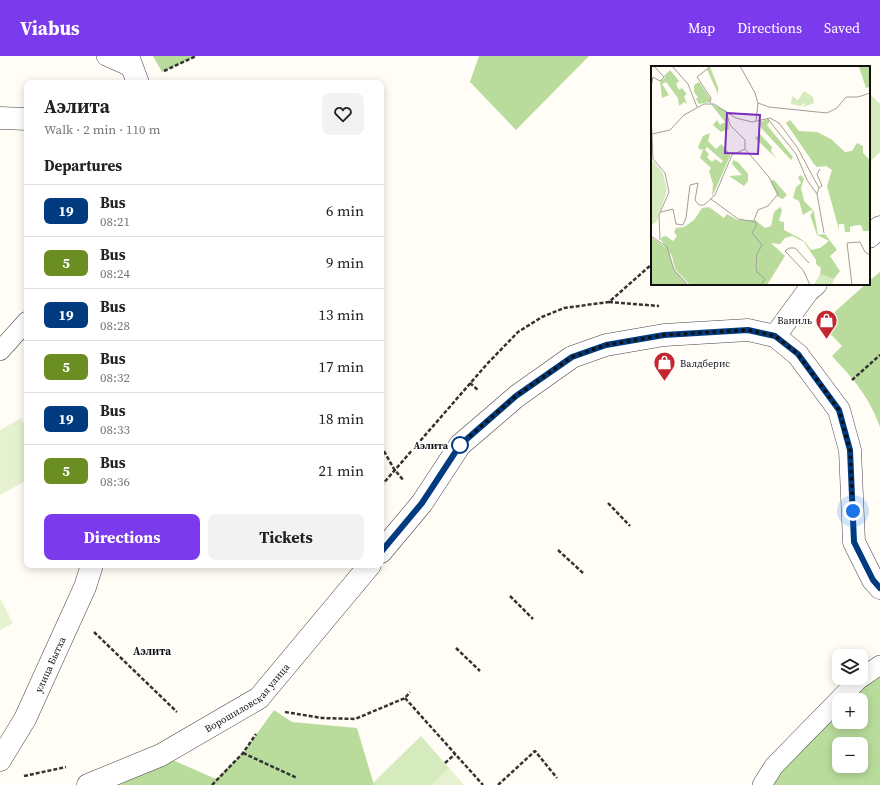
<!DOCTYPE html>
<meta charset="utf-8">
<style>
:root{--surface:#fff;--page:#f2f2f2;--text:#222;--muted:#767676;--line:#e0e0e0;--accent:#7c3aed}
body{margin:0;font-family:"Source Serif 4",serif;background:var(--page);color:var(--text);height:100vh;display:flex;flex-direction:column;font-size:15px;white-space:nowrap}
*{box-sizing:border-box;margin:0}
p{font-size:13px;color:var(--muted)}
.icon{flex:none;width:22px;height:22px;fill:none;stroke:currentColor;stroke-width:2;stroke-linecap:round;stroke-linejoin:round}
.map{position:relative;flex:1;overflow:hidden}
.sheet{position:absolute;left:24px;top:24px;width:360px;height:488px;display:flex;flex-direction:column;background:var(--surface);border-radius:8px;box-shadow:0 2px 10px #0003}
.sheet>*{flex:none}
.badge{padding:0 8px;border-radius:6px;font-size:14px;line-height:26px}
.controls{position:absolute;left:832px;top:593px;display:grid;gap:8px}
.controls a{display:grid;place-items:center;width:36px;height:36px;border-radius:8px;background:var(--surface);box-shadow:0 2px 10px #0003;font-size:20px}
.you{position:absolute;width:20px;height:20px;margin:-10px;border:3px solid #fff;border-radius:50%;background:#1a73e8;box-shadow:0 0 0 6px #1a73e833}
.map>.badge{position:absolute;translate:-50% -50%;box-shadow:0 0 0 2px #fff}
h2{padding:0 20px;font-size:15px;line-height:36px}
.round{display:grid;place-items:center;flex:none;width:42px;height:42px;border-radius:8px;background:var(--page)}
.head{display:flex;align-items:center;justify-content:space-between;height:68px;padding:0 20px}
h1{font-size:19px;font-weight:700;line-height:30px}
.button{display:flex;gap:8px;margin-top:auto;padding:8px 20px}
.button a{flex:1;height:46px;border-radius:8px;background:var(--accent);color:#fff;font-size:16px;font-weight:700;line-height:46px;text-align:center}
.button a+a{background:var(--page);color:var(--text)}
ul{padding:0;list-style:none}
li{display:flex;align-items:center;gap:12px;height:52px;padding:0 20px;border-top:1px solid var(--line)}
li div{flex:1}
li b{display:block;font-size:15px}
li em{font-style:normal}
li .badge{min-width:44px;font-weight:700;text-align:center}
header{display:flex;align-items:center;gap:24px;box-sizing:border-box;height:56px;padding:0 20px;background:var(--accent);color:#fff}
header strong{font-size:19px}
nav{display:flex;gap:22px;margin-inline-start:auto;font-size:14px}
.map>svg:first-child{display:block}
</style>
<header>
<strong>Viabus</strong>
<nav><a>Map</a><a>Directions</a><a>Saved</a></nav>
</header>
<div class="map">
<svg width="880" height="729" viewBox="0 0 880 729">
<rect width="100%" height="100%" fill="#fffdf5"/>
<!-- green -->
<g fill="#d5ebbd">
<path d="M 870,38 L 880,48 L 880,96 L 869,107 Z"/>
<path d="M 421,680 L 449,712 L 432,729 L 374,729 L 373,727 Z"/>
</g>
<!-- forest -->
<g fill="#b9dc9c" fill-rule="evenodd">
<path d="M 153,0 L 196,0 L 162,16 Z"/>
<path d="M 479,0 L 589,0 L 516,74 L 470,26 Z"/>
<path d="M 880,216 L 880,371 C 869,340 854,324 832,300 L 842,290 L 821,268 L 866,228 L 869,228 L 869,225 Z"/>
<path d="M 880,609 L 880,729 L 762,729 L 774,710 L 856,625 ZM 839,644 L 861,644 L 861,666 L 839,666 ZM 839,688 L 861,688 L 861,710 L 839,710 Z"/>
<path d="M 274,654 L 292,666 L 357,672 L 374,729 L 88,729 L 161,699 L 216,723 L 243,697 Z"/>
</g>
<!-- pitch -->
<g fill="#e6f2cf">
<path d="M 21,362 L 27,373 L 27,424 L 0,439 L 0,374 Z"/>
<path d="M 0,542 L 13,567 L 0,574 Z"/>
<path d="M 449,712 L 464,729 L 432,729 Z"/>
</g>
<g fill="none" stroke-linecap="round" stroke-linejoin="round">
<defs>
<g id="service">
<path d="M 106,0 L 133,12"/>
<path d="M 0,295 L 27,265"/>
<path d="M 861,622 L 880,609"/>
<path d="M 762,729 L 774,710 L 860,622"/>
</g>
<g id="minor">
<path d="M 128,0 L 138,27"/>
<path d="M 869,181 L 880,171"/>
<path d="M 775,280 L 808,235 L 816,228"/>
</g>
<g id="tertiary">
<path d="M 0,62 L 27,63"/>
<path d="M 381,496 L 422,447 L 460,389 L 517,340 L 572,301 L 606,289 L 664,279 L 748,274 L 775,280 L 798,299 L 839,354 L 850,394 L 854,486 L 873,524 L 880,532"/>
<path id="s1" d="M 0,704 L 25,663 L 85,531 L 92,509"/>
<path id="s2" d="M 88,729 L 161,699 L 259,642 L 370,509"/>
</g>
</defs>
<!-- service casing -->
<use href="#service" stroke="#444" stroke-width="20"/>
<!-- minor casing -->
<use href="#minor" stroke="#444" stroke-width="23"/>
<!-- tertiary casing -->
<use href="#tertiary" stroke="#444" stroke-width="23"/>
<!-- path -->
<g stroke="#333" stroke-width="2.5" stroke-dasharray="4 2" stroke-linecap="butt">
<path d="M 164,15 L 196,0"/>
<path d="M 609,246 L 659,250"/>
<path d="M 852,324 L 880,299"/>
<path d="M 470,327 L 479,335"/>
<path d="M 381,390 L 394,413 L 404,425"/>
<path d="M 381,430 L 487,308 L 518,276 L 542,261 L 564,252 L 609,246 L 652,208"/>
<path d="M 608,447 L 630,470"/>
<path d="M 558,494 L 583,517"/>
<path d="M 510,540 L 533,563"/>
<path d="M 94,576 L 177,656"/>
<path d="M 456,592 L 480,615"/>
<path d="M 405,642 L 483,729"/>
<path d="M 285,656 L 322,662 L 355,663 L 405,642 L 410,636"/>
<path d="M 243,697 L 297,722"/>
<path d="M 445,707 L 455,698"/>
<path d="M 24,720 L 66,711"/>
<path d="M 212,729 L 243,697 L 256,678"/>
<path d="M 498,729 L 535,695 L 557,722"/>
</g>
<!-- service -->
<use href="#service" stroke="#fff" stroke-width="19"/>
<!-- minor -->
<use href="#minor" stroke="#fff" stroke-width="22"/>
<!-- tertiary -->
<use href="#tertiary" stroke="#fff" stroke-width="22"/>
</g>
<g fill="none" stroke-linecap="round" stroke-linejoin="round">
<defs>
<path id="line" d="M 381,496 L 422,447 L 460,389 L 516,340 L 572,301 L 606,289 L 664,279 L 748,274 L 775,280 L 798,298 L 839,354 L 850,394 L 854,486 L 873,524 L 880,532"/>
</defs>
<!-- line casing -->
<use href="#line" stroke="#fff" stroke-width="9"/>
<!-- line -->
<use href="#line" stroke="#003b80" stroke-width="6"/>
<!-- walk -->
<path stroke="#111" stroke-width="4" stroke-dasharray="0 7.2" d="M 460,389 L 516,340 L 572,301 L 606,289 L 664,279 L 748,274 L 775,280 L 798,298 L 839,354 L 850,394 L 853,455"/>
</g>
<!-- icons -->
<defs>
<symbol id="shop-pin" viewBox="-11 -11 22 30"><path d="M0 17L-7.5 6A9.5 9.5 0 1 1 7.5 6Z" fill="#c4262e" stroke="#fff"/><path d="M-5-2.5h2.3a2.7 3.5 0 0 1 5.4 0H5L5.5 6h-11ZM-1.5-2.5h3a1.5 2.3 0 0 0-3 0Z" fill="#fff"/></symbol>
</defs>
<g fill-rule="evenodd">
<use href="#shop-pin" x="814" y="252" width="25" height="34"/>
<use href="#shop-pin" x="652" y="294" width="25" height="34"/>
</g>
<!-- markers -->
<circle fill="#fff" stroke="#003b80" stroke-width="2" cx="460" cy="389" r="8"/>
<g text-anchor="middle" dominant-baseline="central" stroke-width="4" stroke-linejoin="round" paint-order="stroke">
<!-- poi labels -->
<g font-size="10" fill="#111" stroke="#fff" text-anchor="end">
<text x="812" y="264">Ваниль</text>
<text x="680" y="307" text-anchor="start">Валдберис</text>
</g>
<!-- stop labels -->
<g font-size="10" font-weight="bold" fill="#111" stroke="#fff" text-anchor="end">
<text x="448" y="389">Аэлита</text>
</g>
<!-- street labels -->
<g font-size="10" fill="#111" stroke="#fff">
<text stroke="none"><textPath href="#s1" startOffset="108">улица Бытха</textPath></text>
<text stroke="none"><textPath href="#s2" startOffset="183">Ворошиловская улица</textPath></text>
</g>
<!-- neighbourhood labels -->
<g font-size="11" font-weight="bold" fill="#111" stroke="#fff">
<text x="152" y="595">Аэлита</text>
</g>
</g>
<!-- overview -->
<g transform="translate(651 10)">
<rect width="219" height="219" fill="#fffdf5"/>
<path d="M 153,25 L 162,31 L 163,37 L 152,41 L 155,36 L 150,40 L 140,38 L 141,30 L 147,34 ZM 0,93 L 12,107 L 16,124 L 6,155 L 0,160 ZM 169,208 L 183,213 L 181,219 L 163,219 Z" fill="#d5ebbd"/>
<path d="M 219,0 L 219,21 L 215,22 L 208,1 ZM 59,1 L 67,21 L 67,28 L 56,3 ZM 19,4 L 28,15 L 25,18 L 28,24 L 31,22 L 36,28 L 33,30 L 36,38 L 33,36 L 28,40 L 27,32 L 15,16 L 11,18 L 18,29 L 11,32 L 9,15 L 14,12 L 13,10 ZM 48,16 L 59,32 L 59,36 L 48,38 L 45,33 L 47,31 L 43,26 L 43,19 ZM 59,37 L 75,45 L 78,63 L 70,66 L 62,59 L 66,54 L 69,59 L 74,56 ZM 117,53 L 119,55 L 116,59 L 142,91 L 140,94 L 110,62 L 108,56 ZM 139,54 L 148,65 L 166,66 L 180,73 L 194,86 L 201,85 L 206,77 L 212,80 L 212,87 L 219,94 L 219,165 L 212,165 L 210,159 L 206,159 L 199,161 L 199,166 L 194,166 L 193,158 L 188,158 L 188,164 L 176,120 L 181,104 L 175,100 L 166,101 L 163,98 L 135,57 ZM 59,67 L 57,75 L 65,83 L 70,78 L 80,88 L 61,131 L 62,118 L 58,105 L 60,102 L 49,92 L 52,83 L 49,84 L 47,81 L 52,70 ZM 56,81 L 72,95 L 70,97 L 64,93 L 61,96 L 56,91 L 58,88 L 54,84 ZM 109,68 L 121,81 L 120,85 L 126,93 L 104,72 ZM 82,94 L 87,96 L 97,108 L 97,115 L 93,120 L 78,110 L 91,109 L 81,98 ZM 150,109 L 153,113 L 150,122 L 153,135 L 161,143 L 163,146 L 167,169 L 174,168 L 186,184 L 179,190 L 189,205 L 183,213 L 169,208 L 170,202 L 165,198 L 165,194 L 153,176 L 141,170 L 134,172 L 129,178 L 120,177 L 134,190 L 116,219 L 39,219 L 24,203 L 21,190 L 10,174 L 11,171 L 15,170 L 22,175 L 26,170 L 23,166 L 25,162 L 33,161 L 43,154 L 51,142 L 58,141 L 73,152 L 76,148 L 86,154 L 104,154 L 114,162 L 120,160 L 123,146 L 129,141 L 131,144 L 128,155 L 133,156 L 133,164 L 150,173 L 155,177 L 160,184 L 169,182 L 178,175 L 166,169 L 159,149 L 162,146 L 160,144 L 152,149 L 148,135 L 142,132 L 145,121 L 150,117 L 147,111 ZM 123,114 L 136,129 L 132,133 L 127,131 L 119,115 ZM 0,171 L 17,183 L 23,203 L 37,219 L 0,219 Z" fill="#b9dc9c" fill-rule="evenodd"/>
<path fill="none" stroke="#a09f9a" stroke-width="1" d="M 21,0 L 37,18 L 46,41M 89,0 L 104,27 L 107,37 L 105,55M 0,21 L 2,11 L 9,15 L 13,11 L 3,0M 59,37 L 60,32 L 46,11 L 60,0M 107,37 L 118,41 L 176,47 L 186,42 L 195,31 L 207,31 L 219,27M 75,45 L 79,59 L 94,74 L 94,83 L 118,111 L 127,128 L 117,140 L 107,144 L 103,154M 116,52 L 145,88 L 156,114 L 166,128 L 173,167M 0,54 L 1,68M 168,122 L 171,120 L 166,108 L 169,103M 60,133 L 87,153 L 105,156 L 105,160 L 101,167 L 111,179 L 106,188 L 105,201 L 106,206 L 114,213 L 110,219M 10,146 L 22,143 L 25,158 L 32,159 L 35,152 L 39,119 L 47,117 L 44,134 L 48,139 L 53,139 L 64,129 L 81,89 L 94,83M 0,170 L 16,181 L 23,204 L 37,219M 9,174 L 8,149 L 18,126 L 14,107 L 2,93 L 1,68 L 19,64 L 33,49 L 53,38 L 63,38 L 85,52 L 101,56 L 119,52 L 128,57 L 146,81 L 168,122 L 166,128M 158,197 L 144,182 L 138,182 L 134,185 L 152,204 L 159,219M 201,219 L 196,177 L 209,176 L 214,186 L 219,189"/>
<path fill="#7b2cbf" fill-opacity="0.15" stroke="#7b2cbf" stroke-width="2" d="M 76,47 L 109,49 L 107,88 L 74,87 Z"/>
<rect width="219" height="219" fill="none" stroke="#111" stroke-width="2"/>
</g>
</svg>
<div class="controls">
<a><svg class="icon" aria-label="layers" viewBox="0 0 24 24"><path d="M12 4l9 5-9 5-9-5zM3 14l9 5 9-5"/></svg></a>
<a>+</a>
<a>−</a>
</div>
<div class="you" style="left:853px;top:455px"></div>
<section class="sheet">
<div class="head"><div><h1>Аэлита</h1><p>Walk · 2 min · 110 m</p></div><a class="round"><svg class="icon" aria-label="heart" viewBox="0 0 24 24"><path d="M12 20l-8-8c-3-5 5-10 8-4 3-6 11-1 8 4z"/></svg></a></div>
<h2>Departures</h2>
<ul>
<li><span class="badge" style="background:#003b80;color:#fff">19</span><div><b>Bus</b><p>08:21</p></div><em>6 min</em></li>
<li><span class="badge" style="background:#6b8e23;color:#fff">5</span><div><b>Bus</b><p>08:24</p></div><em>9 min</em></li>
<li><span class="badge" style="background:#003b80;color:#fff">19</span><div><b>Bus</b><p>08:28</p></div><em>13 min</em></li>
<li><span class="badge" style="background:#6b8e23;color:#fff">5</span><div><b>Bus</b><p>08:32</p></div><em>17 min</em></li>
<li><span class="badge" style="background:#003b80;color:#fff">19</span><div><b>Bus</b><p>08:33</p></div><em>18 min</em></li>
<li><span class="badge" style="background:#6b8e23;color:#fff">5</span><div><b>Bus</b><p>08:36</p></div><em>21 min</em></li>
</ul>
<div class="button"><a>Directions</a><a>Tickets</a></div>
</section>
</div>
